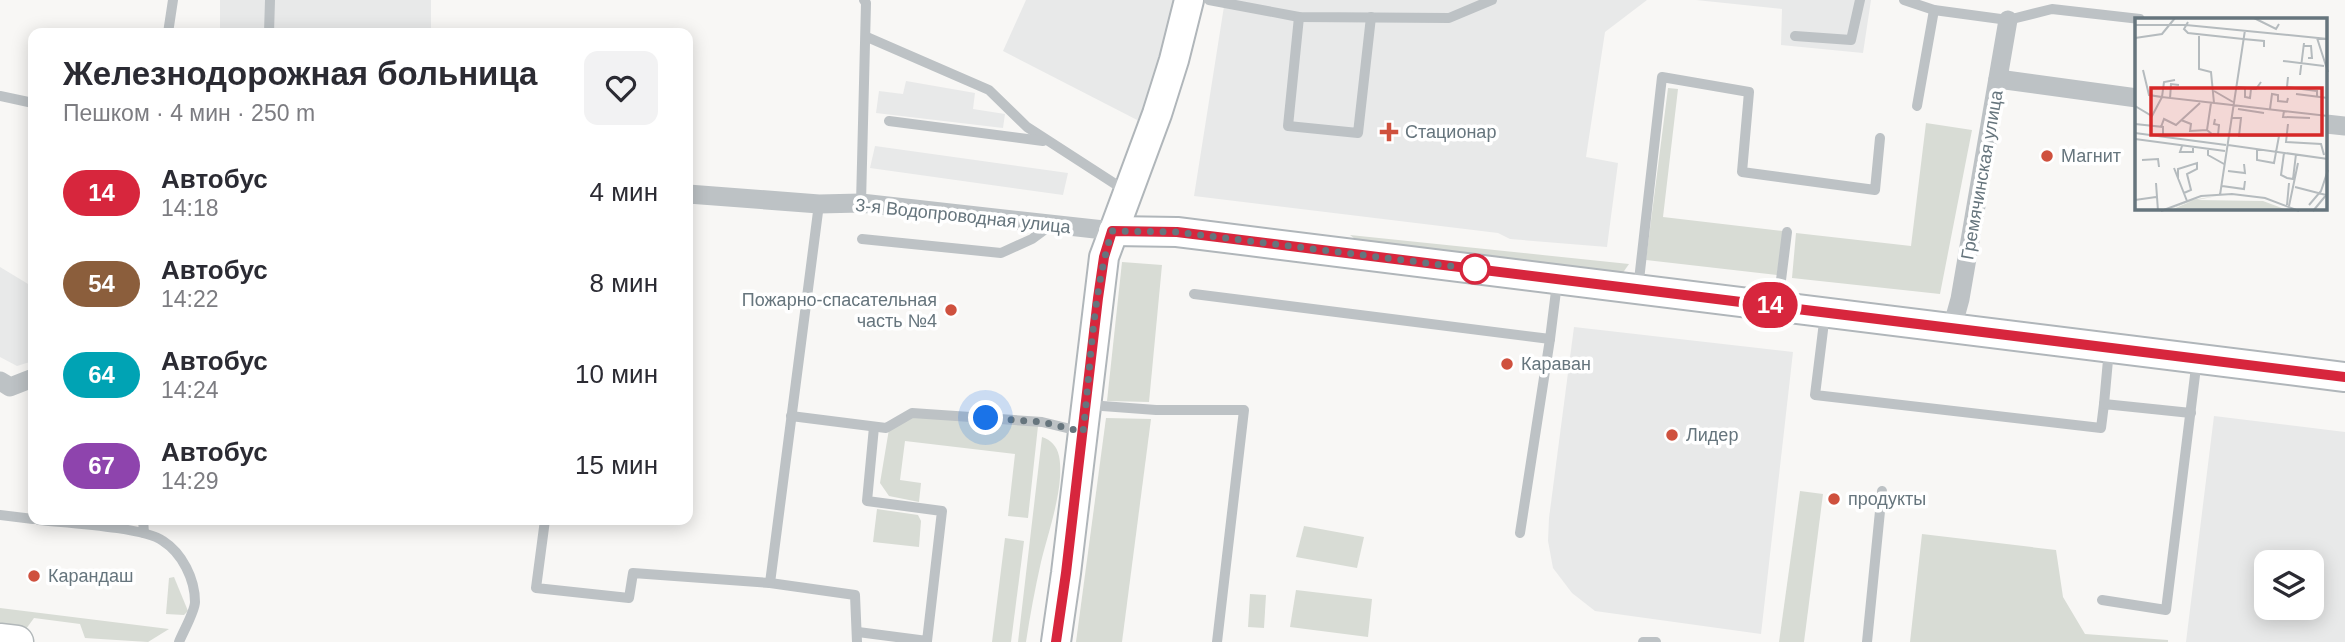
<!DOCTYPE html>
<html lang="ru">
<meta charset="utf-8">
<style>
:root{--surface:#fff;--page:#f2f2f3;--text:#2b2b33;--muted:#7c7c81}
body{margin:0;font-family:Helvetica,sans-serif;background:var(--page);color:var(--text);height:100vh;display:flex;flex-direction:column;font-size:26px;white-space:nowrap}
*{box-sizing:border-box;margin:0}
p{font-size:23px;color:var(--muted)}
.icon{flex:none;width:38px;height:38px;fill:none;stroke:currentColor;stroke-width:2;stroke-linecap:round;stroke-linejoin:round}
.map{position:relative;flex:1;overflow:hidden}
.panel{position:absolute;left:28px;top:28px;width:665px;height:497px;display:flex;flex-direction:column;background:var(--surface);border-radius:14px;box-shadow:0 4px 18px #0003}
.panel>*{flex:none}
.badge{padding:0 14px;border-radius:23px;font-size:24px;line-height:46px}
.fabs{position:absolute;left:2254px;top:550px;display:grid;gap:14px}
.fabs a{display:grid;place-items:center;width:70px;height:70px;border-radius:14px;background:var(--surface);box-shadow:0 4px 18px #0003;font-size:35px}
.you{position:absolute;width:35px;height:35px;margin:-18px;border:5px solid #fff;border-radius:50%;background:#1a73e8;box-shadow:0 0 0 10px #1a73e833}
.map>.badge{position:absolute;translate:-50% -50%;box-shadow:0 0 0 4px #fff}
.round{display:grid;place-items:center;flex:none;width:74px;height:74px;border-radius:14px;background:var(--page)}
.headline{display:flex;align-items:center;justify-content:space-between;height:119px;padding:0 35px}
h1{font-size:33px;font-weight:700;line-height:52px}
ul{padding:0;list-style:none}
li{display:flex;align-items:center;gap:21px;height:91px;padding:0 35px}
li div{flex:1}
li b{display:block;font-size:26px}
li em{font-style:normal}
li .badge{min-width:77px;font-weight:700;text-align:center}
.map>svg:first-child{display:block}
</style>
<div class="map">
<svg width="2345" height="642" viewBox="0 0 2345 642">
<rect width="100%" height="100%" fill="#f8f7f5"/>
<!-- built -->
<g fill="#e8e9e9" fill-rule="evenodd">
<rect x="220" y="0" width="211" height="33"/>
<path d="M 1026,0 L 1175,0 L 1143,123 L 1003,51 Z"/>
<path d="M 1225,0 L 1647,0 L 1605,32 L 1586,157 L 1618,163 L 1607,247 L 1510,239 L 1498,233 L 1194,196 Z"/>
<path d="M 1696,0 L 1871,0 L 1863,53 L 1781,45 L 1782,9 Z"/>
<path d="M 906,81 L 975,93 L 973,109 L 1005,114 L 1003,128 L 876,113 L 879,91 L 903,94 Z"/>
<path d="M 875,146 L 1068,173 L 1063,195 L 870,168 Z"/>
<path d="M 0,267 L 33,287 L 33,361 L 17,366 L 0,357 Z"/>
<path d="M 1574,327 L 1793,352 L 1761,634 L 1595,611 L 1572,593 L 1553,568 L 1548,541 L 1549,518 Z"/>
<path d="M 2214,416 L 2345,432 L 2345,642 L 2186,642 ZM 2266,562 L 2312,562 L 2312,607 L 2266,607 Z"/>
</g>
<!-- green -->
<g fill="#d8dcd5">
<path d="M 1668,88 L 1678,89 L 1663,217 L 1783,231 L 1777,275 L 1646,260 Z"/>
<path d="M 1926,123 L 1972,130 L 1940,294 L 1792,278 L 1796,233 L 1911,246 Z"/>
<path d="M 1350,235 L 1629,264 L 1622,274 L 1359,242 Z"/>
<path d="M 1122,262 L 1162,265 L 1149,402 L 1107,401 Z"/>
<path d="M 913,415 L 1038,426 L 1028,518 L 1008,516 L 1015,454 L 905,441 L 900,480 L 921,483 L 919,502 L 889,496 L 880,483 L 889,429 Z"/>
<path d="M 1106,418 L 1151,419 L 1122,642 L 1076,642 Z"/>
<path d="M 1042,437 C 1051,440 1057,446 1059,456 C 1065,486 1048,533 1041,562 C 1035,589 1030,615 1026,642 L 1018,642 Z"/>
<path d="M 1800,491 L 1823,494 L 1804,642 L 1779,642 Z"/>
<path d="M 877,509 L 918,515 L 921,521 L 919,547 L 873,542 Z"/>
<path d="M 1304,526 L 1364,537 L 1357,568 L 1296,557 Z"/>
<path d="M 1922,534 L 2056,550 L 2063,597 L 2085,634 L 2168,640 L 2168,642 L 1910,642 Z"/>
<path d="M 1005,538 L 1024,541 L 1011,642 L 992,642 Z"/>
<path d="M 174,577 L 188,611 L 184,615 L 166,614 L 169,578 Z"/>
<path d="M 1296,590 L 1372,599 L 1368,637 L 1290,627 Z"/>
<path d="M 1250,594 L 1266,595 L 1264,628 L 1248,627 Z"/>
<path d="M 0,608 L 169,629 L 148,642 L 85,638 L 80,624 L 34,618 L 26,629 L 0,626 Z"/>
</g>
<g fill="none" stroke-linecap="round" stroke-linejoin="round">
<defs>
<g id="secondary">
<path d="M 1113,231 L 1177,232 L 2345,377"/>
<path d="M 1056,642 L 1066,573 L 1104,257 L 1157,114 L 1174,60 L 1189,0"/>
</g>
<path id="primary" d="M 0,640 L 17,642"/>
</defs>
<!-- secondary casing -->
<use href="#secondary" stroke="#b0b6ba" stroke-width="32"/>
<!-- primary casing -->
<use href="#primary" stroke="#b1b7b9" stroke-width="35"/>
<!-- service -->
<g stroke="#bdc2c5" stroke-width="10">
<path d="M 1209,0 L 1299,17 L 1449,18 L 1492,0"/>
<path d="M 1904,0 L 1934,10 L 2008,20 L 2052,9 L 2140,19"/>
<path d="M 1299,17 L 1288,126 L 1358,133 L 1371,17"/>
<path d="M 168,33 L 173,0"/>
<path d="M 269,33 L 270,0"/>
<path d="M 1795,36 L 1851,40 L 1860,0"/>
<path d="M 867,37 L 989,90 L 1027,127 L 1126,191"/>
<path d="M 0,96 L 33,103"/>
<path d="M 1917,106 L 1934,10"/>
<path d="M 889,121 L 1043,141"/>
<path d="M 861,203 L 866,3 L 864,0"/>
<path d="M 819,204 L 770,583 L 855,595 L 857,642"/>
<path d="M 862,239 L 1001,253 L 1032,239 L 1051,225"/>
<path d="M 1638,289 L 1662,77 L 1749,92 L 1742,172 L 1875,190 L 1880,138"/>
<path d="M 1194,294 L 1550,339"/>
<path d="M 1778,304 L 1787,232"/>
<path d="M 1825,314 L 1815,395 L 2101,428 L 2104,404 L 2191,413"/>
<path d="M 2104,404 L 2109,349"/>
<path d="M 1089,405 L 1156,410 L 1244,410 L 1217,642"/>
<path d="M 791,416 L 886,428 L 912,413 L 1042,422 L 1079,431"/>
<path d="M 0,515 L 33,519"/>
<path d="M 39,520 C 67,523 144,527 163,541 C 182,553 195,579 195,602 C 195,611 183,632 179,642"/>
<path d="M 143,520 L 144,533"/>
<path d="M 545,520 L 536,588 L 629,598 L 633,573 L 770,583"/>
<path d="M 1520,533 L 1550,339 L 1557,283"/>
<path d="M 2102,600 L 2166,610 L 2197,359"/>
<path d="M 858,632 L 927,641 L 942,511 L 867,501 L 874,427"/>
<path d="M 1643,642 L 1656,642"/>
<path d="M 1867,642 L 1882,491"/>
</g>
<!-- minor -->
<g stroke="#bdc2c5" stroke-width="19">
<path d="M 1998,79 L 2137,98"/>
<path d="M 2326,124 L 2345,126"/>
<path d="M 688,194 L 819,204 L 861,203 L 1113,231"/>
<path d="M 1952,328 L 1960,299 L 2008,20"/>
<path d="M 0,381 L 10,387 L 33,378"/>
</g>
<!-- secondary -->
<use href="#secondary" stroke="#fff" stroke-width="28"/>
<!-- primary -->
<use href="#primary" stroke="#fff" stroke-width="32"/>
</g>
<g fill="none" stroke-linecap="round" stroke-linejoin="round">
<defs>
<path id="line" d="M 1056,642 L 1066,573 L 1098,298 L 1104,257 L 1112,231 L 1177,232 L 2345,377"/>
</defs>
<!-- line casing -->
<use href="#line" stroke="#fff" stroke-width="16"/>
<!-- line -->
<use href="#line" stroke="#d7263d" stroke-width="10"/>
<!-- walk -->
<path stroke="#66757d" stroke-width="7" stroke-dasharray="0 12.6" d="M 986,418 L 1042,422 L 1083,432 C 1091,366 1092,295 1112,231 L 1177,232 L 1475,269"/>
</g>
<!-- markers -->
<g fill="#cf513e" stroke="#fff" stroke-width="2.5">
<path d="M1385.5 121.5h7v7h7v7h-7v7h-7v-7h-7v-7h7z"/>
<circle cx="2047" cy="156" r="7"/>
<circle cx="951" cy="310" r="7"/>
<circle cx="1507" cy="364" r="7"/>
<circle cx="1672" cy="435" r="7"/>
<circle cx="1834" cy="499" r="7"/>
<circle cx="34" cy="576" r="7"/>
</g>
<circle fill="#fff" stroke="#d7263d" stroke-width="3.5" cx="1475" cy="269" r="14"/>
<g text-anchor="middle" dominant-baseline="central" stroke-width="7" stroke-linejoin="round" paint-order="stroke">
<!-- poi labels -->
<g font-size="18" fill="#66757d" stroke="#fff" text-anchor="start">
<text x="1405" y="132">Стационар</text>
<text x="2061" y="156">Магнит</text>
<text x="937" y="300" text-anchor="end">Пожарно-спасательная<tspan x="937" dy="21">часть №4</tspan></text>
<text x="1521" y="364">Караван</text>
<text x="1686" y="435">Лидер</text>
<text x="1848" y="499">продукты</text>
<text x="48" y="576">Карандаш</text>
</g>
<!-- street labels -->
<g font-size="18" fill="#66757d" stroke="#fff">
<text transform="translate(1982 175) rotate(-80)">Гремячинская улица</text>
<text transform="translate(963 216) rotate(6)">3-я Водопроводная улица</text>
</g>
</g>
<!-- overview -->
<g transform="translate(2135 18)">
<rect width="192" height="192" fill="#f8f7f5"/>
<path d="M 82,178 L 62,182 L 128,183 L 152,192 L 36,192 L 57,183 L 30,193 L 56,182 Z" fill="#d8dcd5"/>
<path fill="none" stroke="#b5bbbe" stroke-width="2" d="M 119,0 L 141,11 L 144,6M 53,4 L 49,11 L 53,15 L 108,21M 0,7 L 51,7 L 193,21M 64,16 L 64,51 L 76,54 L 79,85M 0,20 L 27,16 L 40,0M 182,20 L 193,54M 108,21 L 129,23 L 129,29M 168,28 L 176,28 L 177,40 L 173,40M 148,43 L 189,48M 8,52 L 14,77 L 27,79 L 29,64 L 40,62M 165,57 L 169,25M 153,59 L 152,69 L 182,73 L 182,79M 103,69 L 121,71 L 126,64M 110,71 L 110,79 L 115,80 L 116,71M 79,73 L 98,84M 161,76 L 193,80M 35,81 L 36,66 L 44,67M 76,85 L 72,112 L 78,117M 97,87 L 193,98M 0,88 L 17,98 L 27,79 L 97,87M 103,91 L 129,95M 135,91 L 137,76 L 143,77 L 143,83 L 152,84 L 153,80M 149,93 L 148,99 L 175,100M 96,100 L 106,100 L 104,118 L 144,118 L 139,145 L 122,142 L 122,131M 46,102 L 56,106 L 55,113 L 72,112M 0,106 L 28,109 L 28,118M 153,106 L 151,124 L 186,126 L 189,137M 26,109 L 29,101 L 41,107 L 65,85M 0,115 L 91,127M 78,116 L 83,117 L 84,107 L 79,106 L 80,101M 0,121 L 90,133M 93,127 L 193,141M 47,128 L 45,134 L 58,134 L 58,129M 73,131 L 73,137 L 89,146M 149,135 L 146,157 L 152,160 L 158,161 L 161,136M 7,142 L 23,141 L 24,149M 39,150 L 52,183M 93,153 L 110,155 L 109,146M 43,161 L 43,151 L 62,145 L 62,151 L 52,156 L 56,172 L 49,175M 21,165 L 23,193M 87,168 L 109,171 L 110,163M 160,169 L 191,177M 85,177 L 110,12M 0,182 L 21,179M 152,187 L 154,165M 174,187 L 186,173 L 193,152M 154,188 L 163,145M 26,193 L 66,178 L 97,176 L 130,180 L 164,193M 178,193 L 192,176"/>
<path fill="#d62828" fill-opacity="0.15" stroke="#d62828" stroke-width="3.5" d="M 16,70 L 187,70 L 187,117 L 16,117 Z"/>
<rect width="192" height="192" fill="none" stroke="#66757d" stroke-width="3.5"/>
</g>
</svg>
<div class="fabs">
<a><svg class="icon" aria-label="layers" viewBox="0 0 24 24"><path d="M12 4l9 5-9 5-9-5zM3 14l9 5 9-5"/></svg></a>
</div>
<div class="you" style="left:986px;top:418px"></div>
<b class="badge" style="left:1770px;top:305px;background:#d7263d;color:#fff">14</b>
<section class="panel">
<div class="headline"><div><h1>Железнодорожная больница</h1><p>Пешком · 4 мин · 250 m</p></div><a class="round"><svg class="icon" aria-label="heart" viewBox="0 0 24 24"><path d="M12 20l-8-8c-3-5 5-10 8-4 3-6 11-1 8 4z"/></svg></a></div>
<ul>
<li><span class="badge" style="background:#d7263d;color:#fff">14</span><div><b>Автобус</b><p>14:18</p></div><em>4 мин</em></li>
<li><span class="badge" style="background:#8b5e3c;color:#fff">54</span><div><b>Автобус</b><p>14:22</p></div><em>8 мин</em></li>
<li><span class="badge" style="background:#00a3b4;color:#fff">64</span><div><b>Автобус</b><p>14:24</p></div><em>10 мин</em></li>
<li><span class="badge" style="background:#8e44ad;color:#fff">67</span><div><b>Автобус</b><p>14:29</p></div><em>15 мин</em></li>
</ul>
</section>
</div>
